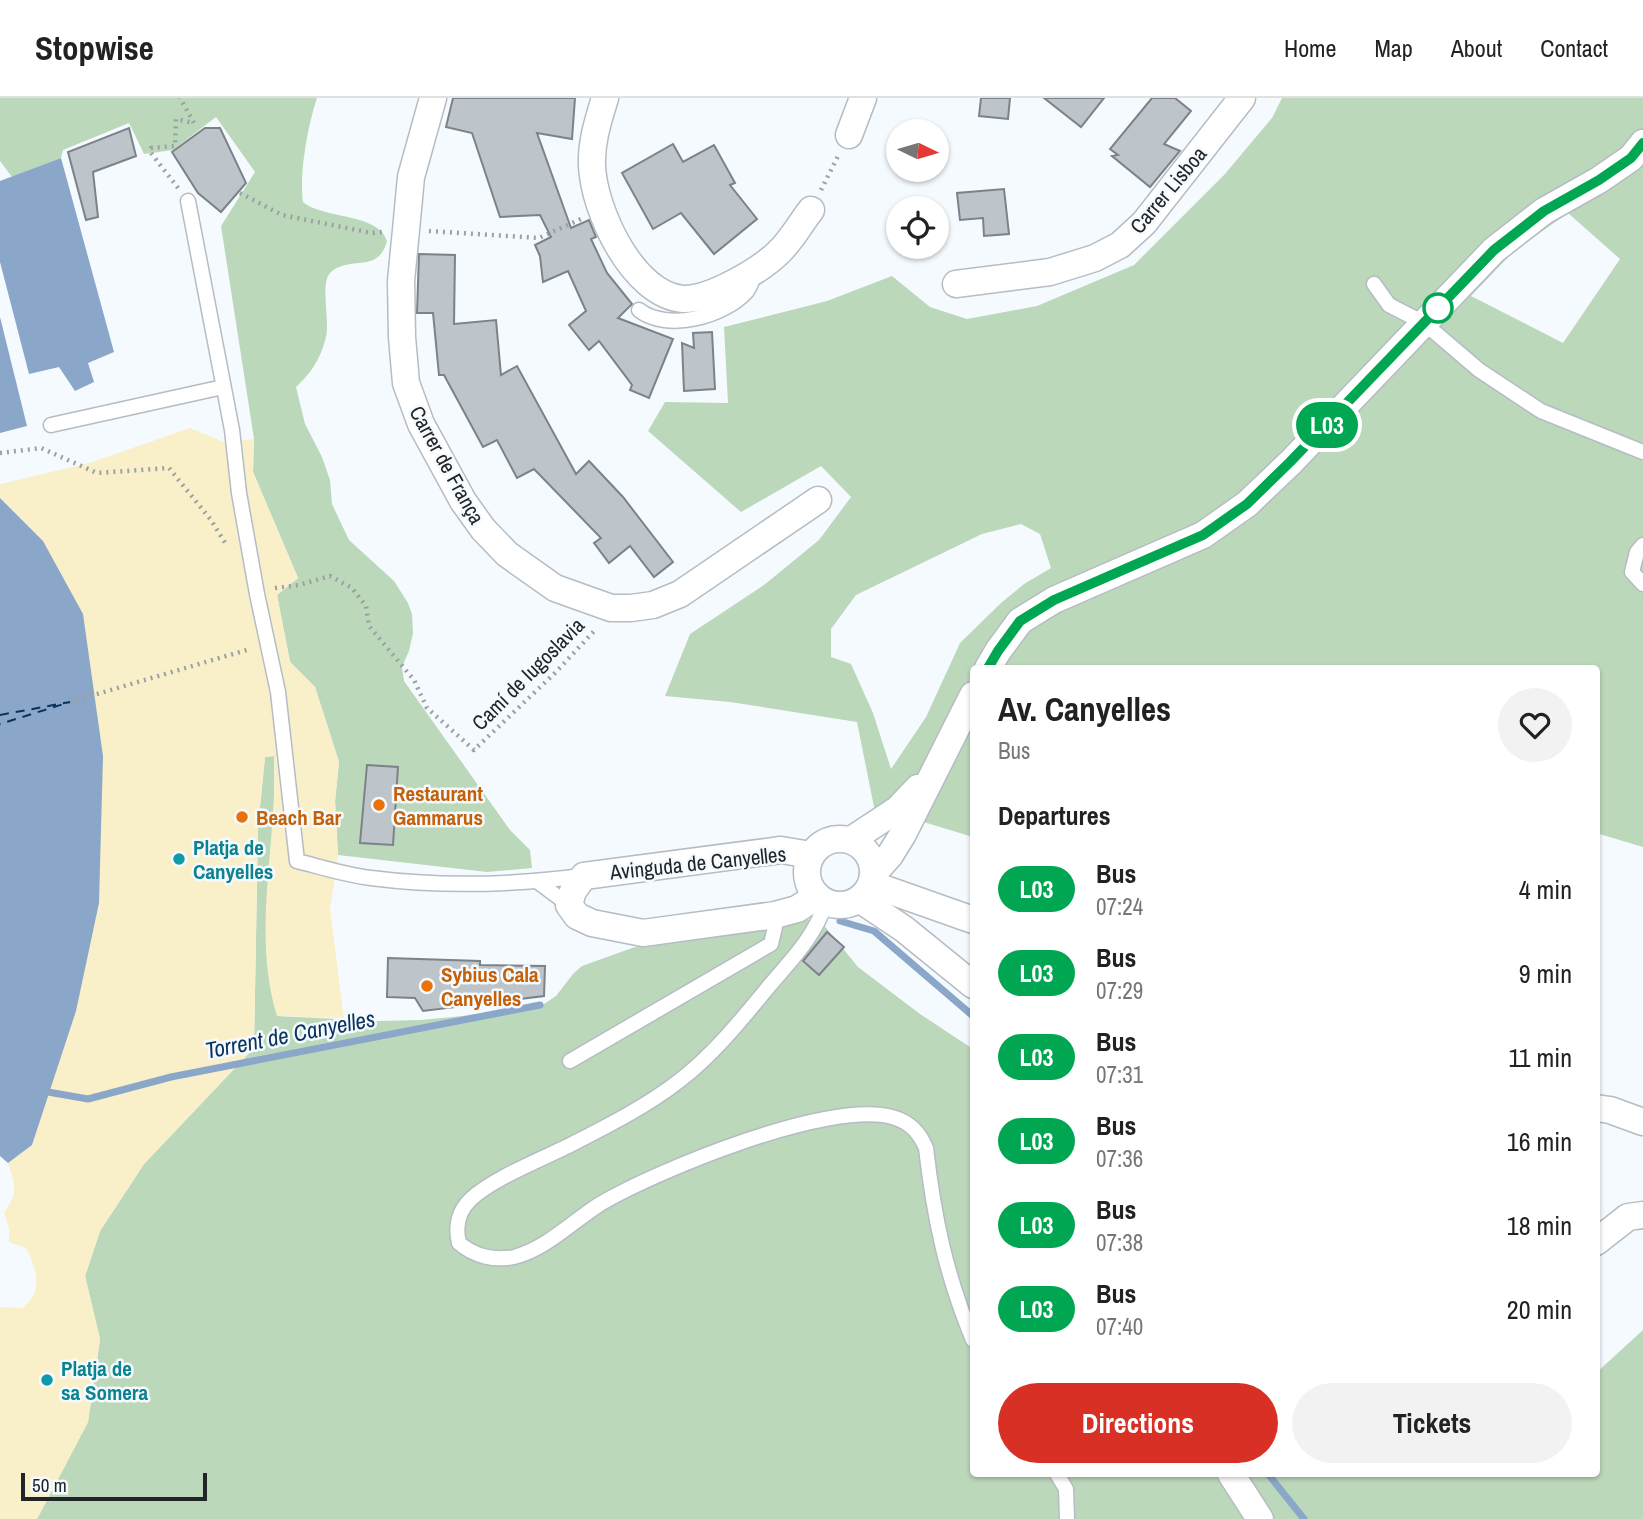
<!DOCTYPE html>
<meta charset="utf-8">
<style>
:root{--surface:#fff;--page:#f2f2f2;--text:#222;--muted:#767676;--line:#e0e0e0;--accent:#d93025}
body{margin:0;font-family:"Archivo Narrow",sans-serif;background:var(--page);color:var(--text);height:100vh;display:flex;flex-direction:column;font-size:26px;white-space:nowrap}
*{box-sizing:border-box;margin:0}
p{font-size:23px;color:var(--muted)}
.icon{flex:none;width:38px;height:38px;fill:none;stroke:currentColor;stroke-width:2;stroke-linecap:round;stroke-linejoin:round}
.map{position:relative;flex:1;overflow:hidden}
.details{position:absolute;left:970px;top:567px;width:630px;height:812px;display:flex;flex-direction:column;background:var(--surface);border-radius:7px;box-shadow:0 2px 5px #0004}
.details>*{flex:none}
.badge{padding:0 14px;border-radius:23px;font-size:24px;line-height:46px}
.needle{width:46px;rotate:95deg}
.tools{position:absolute;left:886px;top:21px;display:grid;gap:14px}
.tools a{display:grid;place-items:center;width:63px;height:63px;border-radius:50%;background:var(--surface);box-shadow:0 2px 5px #0004;font-size:35px}
.scale{position:absolute;left:21px;bottom:18px;width:186px;box-sizing:border-box;padding-left:7px;border:4px solid #222528;border-top:0;font-size:19px;line-height:24px;white-space:nowrap;color:#222528;-webkit-text-stroke:5px #f5fafe;paint-order:stroke}
.map>.badge{position:absolute;translate:-50% -50%;box-shadow:0 0 0 4px #fff}
h2{padding:0 28px;font-size:26px;line-height:63px}
.round{display:grid;place-items:center;flex:none;width:74px;height:74px;border-radius:37px;background:var(--page)}
.head{display:flex;align-items:center;justify-content:space-between;height:119px;padding:0 28px}
h1{font-size:33px;font-weight:700;line-height:52px}
.button{display:flex;gap:14px;margin-top:auto;padding:14px 28px}
.button a{flex:1;height:80px;border-radius:42px;background:var(--accent);color:#fff;font-size:28px;font-weight:700;line-height:80px;text-align:center}
.button a+a{background:var(--page);color:var(--text)}
ul{padding:0;list-style:none}
li{display:flex;align-items:center;gap:21px;height:84px;padding:0 28px}
li div{flex:1}
li b{display:block;font-size:26px}
li em{font-style:normal}
li .badge{min-width:77px;font-weight:700;text-align:center}
header{display:flex;align-items:center;gap:42px;box-sizing:border-box;height:98px;padding:0 35px;background:var(--surface);border-bottom:2px solid var(--line)}
header strong{font-size:33px}
nav{display:flex;gap:38px;margin-inline-start:auto;font-size:24px}
.map>svg:first-child{display:block}
</style>
<header>
<strong>Stopwise</strong>
<nav><a>Home</a><a>Map</a><a>About</a><a>Contact</a></nav>
</header>
<div class="map">
<svg width="1643" height="1421" viewBox="0 0 1643 1421">
<rect width="100%" height="100%" fill="#f5fafe"/>
<!-- green -->
<g fill="#bcd8bb" fill-rule="evenodd">
<path d="M 0,0 L 317,0 C 308,27 299,75 303,104 C 323,121 379,115 387,143 C 378,177 350,156 330,175 C 320,186 330,222 326,239 C 321,260 312,274 296,289 L 305,326 L 322,359 L 330,382 L 332,406 L 349,442 L 394,483 L 408,505 L 412,516 L 413,535 L 409,553 L 402,569 L 404,583 L 510,732 L 530,752 L 532,770 L 487,774 L 338,757 L 335,703 L 339,664 L 315,589 L 290,564 L 277,497 L 298,480 L 253,374 L 254,341 L 221,128 L 255,74 L 216,19 L 173,52 L 144,56 L 129,25 L 63,52 L 61,60 L 12,79 L 0,63 Z"/>
<path d="M 1282,0 L 1643,0 L 1643,749 L 1596,735 L 1596,570 L 973,570 L 973,739 L 874,709 L 857,624 L 730,604 L 665,598 L 690,536 L 764,487 L 819,442 L 851,399 L 821,368 L 741,414 L 648,333 L 665,304 L 728,305 L 724,229 L 827,203 L 892,178 L 930,209 L 967,221 L 1037,208 L 1134,167 L 1224,77 L 1272,20 ZM 1568,115 L 1620,161 L 1563,245 L 1471,198 L 1514,153 ZM 1021,426 L 1040,436 L 1051,470 L 1024,486 L 1001,505 L 960,545 L 926,619 L 891,671 L 873,615 L 851,566 L 831,559 L 831,531 L 856,497 L 982,436 Z"/>
<path d="M 274,658 L 277,918 L 379,923 L 421,922 L 462,918 L 544,906 L 556,898 L 573,876 L 582,868 L 635,849 L 818,820 L 858,869 L 920,916 L 973,951 L 973,1376 L 1596,1376 L 1596,1275 L 1643,1232 L 1643,1421 L 37,1421 L 88,1324 L 100,1241 L 85,1178 L 100,1133 L 144,1066 L 254,950 L 258,729 L 265,659 Z"/>
</g>
<!-- sand -->
<path fill="#f9f0ca" d="M 190,330 L 224,344 L 254,341 L 253,374 L 298,480 L 277,497 L 290,564 L 315,589 L 339,664 L 335,703 L 338,757 L 330,812 L 344,920 L 277,918 C 251,833 278,744 274,658 L 265,659 L 258,729 L 254,950 L 144,1066 L 100,1133 L 85,1178 L 100,1241 L 88,1324 L 37,1421 L 0,1421 L 0,1209 L 23,1210 C 26,1206 33,1201 34,1196 C 40,1181 33,1163 26,1150 L 9,1144 L 9,1130 L 4,1115 C 18,1094 16,1089 8,1065 L 32,1047 L 48,994 L 43,443 L 0,400 L 0,386 L 89,365 Z"/>
<!-- water -->
<g fill="#8aa6c9">
<path d="M 61,60 L 114,254 L 88,265 L 94,284 L 75,293 L 59,269 L 29,276 L 0,164 L 0,83 Z"/>
<path d="M 0,219 L 27,328 L 0,335 Z"/>
<path d="M 0,400 L 43,443 L 83,516 L 103,658 L 99,805 L 76,913 L 32,1047 L 8,1065 L 0,1058 Z"/>
</g>
<g fill="none" stroke-linecap="round" stroke-linejoin="round">
<!-- stream -->
<g stroke="#8aa6c9" stroke-width="7">
<path d="M 840,823 L 874,833 L 973,918"/>
<path d="M 48,994 L 88,1001 L 171,979 L 540,907"/>
<path d="M 1268,1376 L 1304,1421"/>
</g>
<!-- ferry -->
<path stroke="#0a335f" stroke-width="2" stroke-dasharray="9 7" stroke-linecap="butt" d="M 0,617 L 70,604 L 0,626"/>
</g>
<!-- building -->
<g fill="#bdc5cb" stroke="#7c8289" stroke-width="2">
<path d="M 453,0 L 575,0 L 572,41 L 537,35 L 571,130 L 589,122 L 596,139 L 591,141 L 607,175 L 632,206 L 618,220 L 673,241 L 649,300 L 630,292 L 632,287 L 599,243 L 589,252 L 569,227 L 586,213 L 568,173 L 543,184 L 540,158 L 535,147 L 551,139 L 540,117 L 500,119 L 472,35 L 446,29 Z"/>
<path d="M 981,0 L 1010,0 L 1008,21 L 979,18 Z"/>
<path d="M 1044,0 L 1104,0 L 1081,29 Z"/>
<path d="M 1152,0 L 1175,0 L 1191,13 L 1164,46 L 1180,53 L 1150,89 L 1112,58 L 1118,57 L 1110,51 Z"/>
<path d="M 129,30 L 136,58 L 93,74 L 98,119 L 86,122 L 68,54 Z"/>
<path d="M 205,30 L 220,30 L 246,85 L 221,114 L 198,95 L 172,54 Z"/>
<path d="M 673,46 L 683,64 L 714,47 L 735,85 L 730,87 L 757,121 L 714,156 L 681,115 L 653,131 L 622,75 Z"/>
<path d="M 1004,91 L 1009,136 L 984,138 L 983,120 L 960,122 L 957,95 Z"/>
<path d="M 419,156 L 455,157 L 454,226 L 496,222 L 501,277 L 517,268 L 576,376 L 589,363 L 623,399 L 673,464 L 654,479 L 630,448 L 609,465 L 594,445 L 601,440 L 534,371 L 517,380 L 497,342 L 483,349 L 444,277 L 439,277 L 433,215 L 417,215 Z"/>
<path d="M 712,234 L 715,291 L 684,293 L 682,245 L 694,250 L 693,235 Z"/>
<path d="M 367,667 L 398,669 L 393,747 L 360,745 Z"/>
<path d="M 827,834 L 844,849 L 819,877 L 803,863 Z"/>
<path d="M 388,860 L 480,863 L 480,867 L 545,868 L 544,898 L 423,913 L 415,900 L 387,899 Z"/>
</g>
<g fill="none" stroke-linecap="round" stroke-linejoin="round">
<defs>
<g id="lane">
<path d="M 188,103 L 232,332 L 239,395 L 257,496 L 278,594 L 297,763 C 321,769 346,777 371,780 C 441,789 513,787 582,778"/>
<path d="M 1374,186 L 1389,207 L 1424,225 L 1479,272 L 1541,313 L 1643,354"/>
<path d="M 639,212 C 667,234 724,219 747,193 C 750,189 752,183 754,178"/>
<path d="M 51,327 L 223,289"/>
<path d="M 1643,447 L 1637,454 L 1632,474 L 1643,486"/>
<path d="M 538,784 L 569,807"/>
<path d="M 826,804 C 815,838 793,860 770,887 C 742,921 714,956 679,983 C 648,1007 613,1025 578,1043 C 548,1059 494,1079 471,1101 C 458,1113 455,1129 459,1145 C 474,1158 494,1163 514,1159 C 546,1151 573,1123 600,1106 C 658,1072 828,1002 892,1019 C 910,1024 919,1034 926,1050 C 934,1120 946,1177 973,1242"/>
<path d="M 570,963 L 771,846 L 775,829 L 775,817"/>
<path d="M 1057,1376 L 1066,1391 L 1067,1421"/>
</g>
<g id="street">
<path d="M 433,0 L 411,79 L 406,132 L 401,183 L 402,239 L 406,285 L 421,326 L 463,403 L 483,431 L 507,456 L 555,490 L 611,510 L 631,510 L 653,507 L 680,496 L 818,402"/>
<path d="M 605,0 C 598,23 591,44 592,68 C 594,113 633,197 683,201 C 710,202 759,173 778,155 C 791,143 800,126 811,112"/>
<path d="M 849,37 L 863,0"/>
<path d="M 956,186 L 1050,174 L 1095,160 L 1120,147 L 1144,125 L 1242,0"/>
<path d="M 988,570 L 998,553 L 1020,523 L 1054,502 L 1203,437 L 1247,406 L 1291,364 L 1494,152 L 1544,113 L 1599,82 L 1631,60 L 1643,45"/>
<circle cx="840" cy="774" r="33"/>
<path d="M 851,742 L 898,711 L 918,690"/>
<path d="M 811,757 L 781,752 L 584,778 L 573,793 L 569,807 L 577,818 L 592,825 L 643,835 L 775,817 L 797,811 L 817,798"/>
<path d="M 873,776 L 890,757 L 903,736 L 973,597"/>
<path d="M 871,786 L 973,822"/>
<path d="M 859,801 L 904,831 L 973,887"/>
<path d="M 1596,1010 L 1610,1012 L 1643,1024"/>
<path d="M 1596,1144 L 1628,1119 L 1643,1117"/>
<path d="M 1231,1376 L 1260,1421"/>
</g>
</defs>
<!-- lane casing -->
<use href="#lane" stroke="#b5bcc3" stroke-width="17"/>
<!-- street casing -->
<use href="#street" stroke="#b5bcc3" stroke-width="29"/>
<!-- path -->
<g stroke="#9ca0a3" stroke-width="4.5" stroke-dasharray="2 5" stroke-linecap="butt">
<path d="M 178,90 L 151,55 L 151,50 L 175,48 L 176,21 L 194,25 L 180,0"/>
<path d="M 821,92 L 839,56"/>
<path d="M 240,95 L 282,117 L 372,135 L 382,134"/>
<path d="M 429,133 L 539,140 L 581,121"/>
<path d="M 0,355 L 41,350 L 97,375 L 169,370 L 211,422 L 227,448"/>
<path d="M 275,490 L 299,487 L 330,478 L 352,490 L 366,508 L 369,528 L 414,582 L 427,610 L 474,652 L 556,574 L 596,531"/>
<path d="M 70,604 L 250,551"/>
</g>
<!-- lane -->
<use href="#lane" stroke="#fff" stroke-width="14"/>
<!-- street -->
<use href="#street" stroke="#fff" stroke-width="26"/>
</g>
<g fill="none" stroke-linecap="round" stroke-linejoin="round">
<defs>
<path id="line" d="M 988,570 L 998,553 L 1020,523 L 1054,502 L 1203,437 L 1247,406 L 1290,364 L 1494,152 L 1544,113 L 1599,82 L 1631,60 L 1643,45"/>
</defs>
<!-- line casing -->
<use href="#line" stroke="#fff" stroke-width="16"/>
<!-- line -->
<use href="#line" stroke="#00a651" stroke-width="10"/>
</g>
<!-- markers -->
<circle fill="#fff" stroke="#00a651" stroke-width="3.5" cx="1438" cy="210" r="14"/>
<g fill="#e8710a" stroke="#f5fafe" stroke-width="2.5">
<circle cx="379" cy="707" r="7"/>
<circle cx="242" cy="719" r="7"/>
<circle cx="427" cy="888" r="7"/>
</g>
<g fill="#0f9aa8" stroke="#f5fafe" stroke-width="2.5">
<circle cx="179" cy="761" r="7"/>
<circle cx="47" cy="1282" r="7"/>
</g>
<g text-anchor="middle" dominant-baseline="central" stroke-width="5" stroke-linejoin="round" paint-order="stroke">
<!-- street labels -->
<g font-size="21" fill="#222528" stroke="#f5fafe">
<text transform="translate(1168 92) rotate(-50)">Carrer Lisboa</text>
<text transform="translate(447 367) rotate(61)">Carrer de França</text>
<text transform="translate(528 576) rotate(-45)">Camí de Iugoslavia</text>
<text transform="translate(698 765) rotate(-6)">Avinguda de Canyelles</text>
</g>
<!-- food labels -->
<g font-size="21" font-weight="bold" fill="#c56008" stroke="#f5fafe" text-anchor="start">
<text x="393" y="695">Restaurant<tspan x="393" dy="24">Gammarus</tspan></text>
<text x="256" y="719">Beach Bar</text>
<text x="441" y="876">Sybius Cala<tspan x="441" dy="24">Canyelles</tspan></text>
</g>
<!-- culture labels -->
<g font-size="21" font-weight="bold" fill="#0d838f" stroke="#f5fafe" text-anchor="start">
<text x="193" y="749">Platja de<tspan x="193" dy="24">Canyelles</tspan></text>
<text x="61" y="1270">Platja de<tspan x="61" dy="24">sa Somera</tspan></text>
</g>
<!-- water labels -->
<g font-size="23" font-style="italic" fill="#0a335f" stroke="#f5fafe">
<text transform="translate(290 936) rotate(-11)">Torrent de Canyelles</text>
</g>
</g>
</svg>
<div class="tools">
<a><svg class="needle" viewBox="-14 -14 28 28"><path d="M0-13l5 13h-10z" fill="#e53935"/><path d="M0 13l5-13h-10z" fill="#767676"/></svg></a>
<a><svg class="icon" aria-label="locate" viewBox="0 0 24 24"><circle cx="12" cy="12" r="6"/><path d="M12 2v4M12 18v4M2 12h4M18 12h4"/></svg></a>
</div>
<div class="scale">50 m</div>
<b class="badge" style="left:1327px;top:327px;background:#00a651;color:#fff">L03</b>
<section class="details">
<div class="head"><div><h1>Av. Canyelles</h1><p>Bus</p></div><a class="round"><svg class="icon" aria-label="heart" viewBox="0 0 24 24"><path d="M12 20l-8-8c-3-5 5-10 8-4 3-6 11-1 8 4z"/></svg></a></div>
<h2>Departures</h2>
<ul>
<li><span class="badge" style="background:#00a651;color:#fff">L03</span><div><b>Bus</b><p>07:24</p></div><em>4 min</em></li>
<li><span class="badge" style="background:#00a651;color:#fff">L03</span><div><b>Bus</b><p>07:29</p></div><em>9 min</em></li>
<li><span class="badge" style="background:#00a651;color:#fff">L03</span><div><b>Bus</b><p>07:31</p></div><em>11 min</em></li>
<li><span class="badge" style="background:#00a651;color:#fff">L03</span><div><b>Bus</b><p>07:36</p></div><em>16 min</em></li>
<li><span class="badge" style="background:#00a651;color:#fff">L03</span><div><b>Bus</b><p>07:38</p></div><em>18 min</em></li>
<li><span class="badge" style="background:#00a651;color:#fff">L03</span><div><b>Bus</b><p>07:40</p></div><em>20 min</em></li>
</ul>
<div class="button"><a>Directions</a><a>Tickets</a></div>
</section>
</div>
